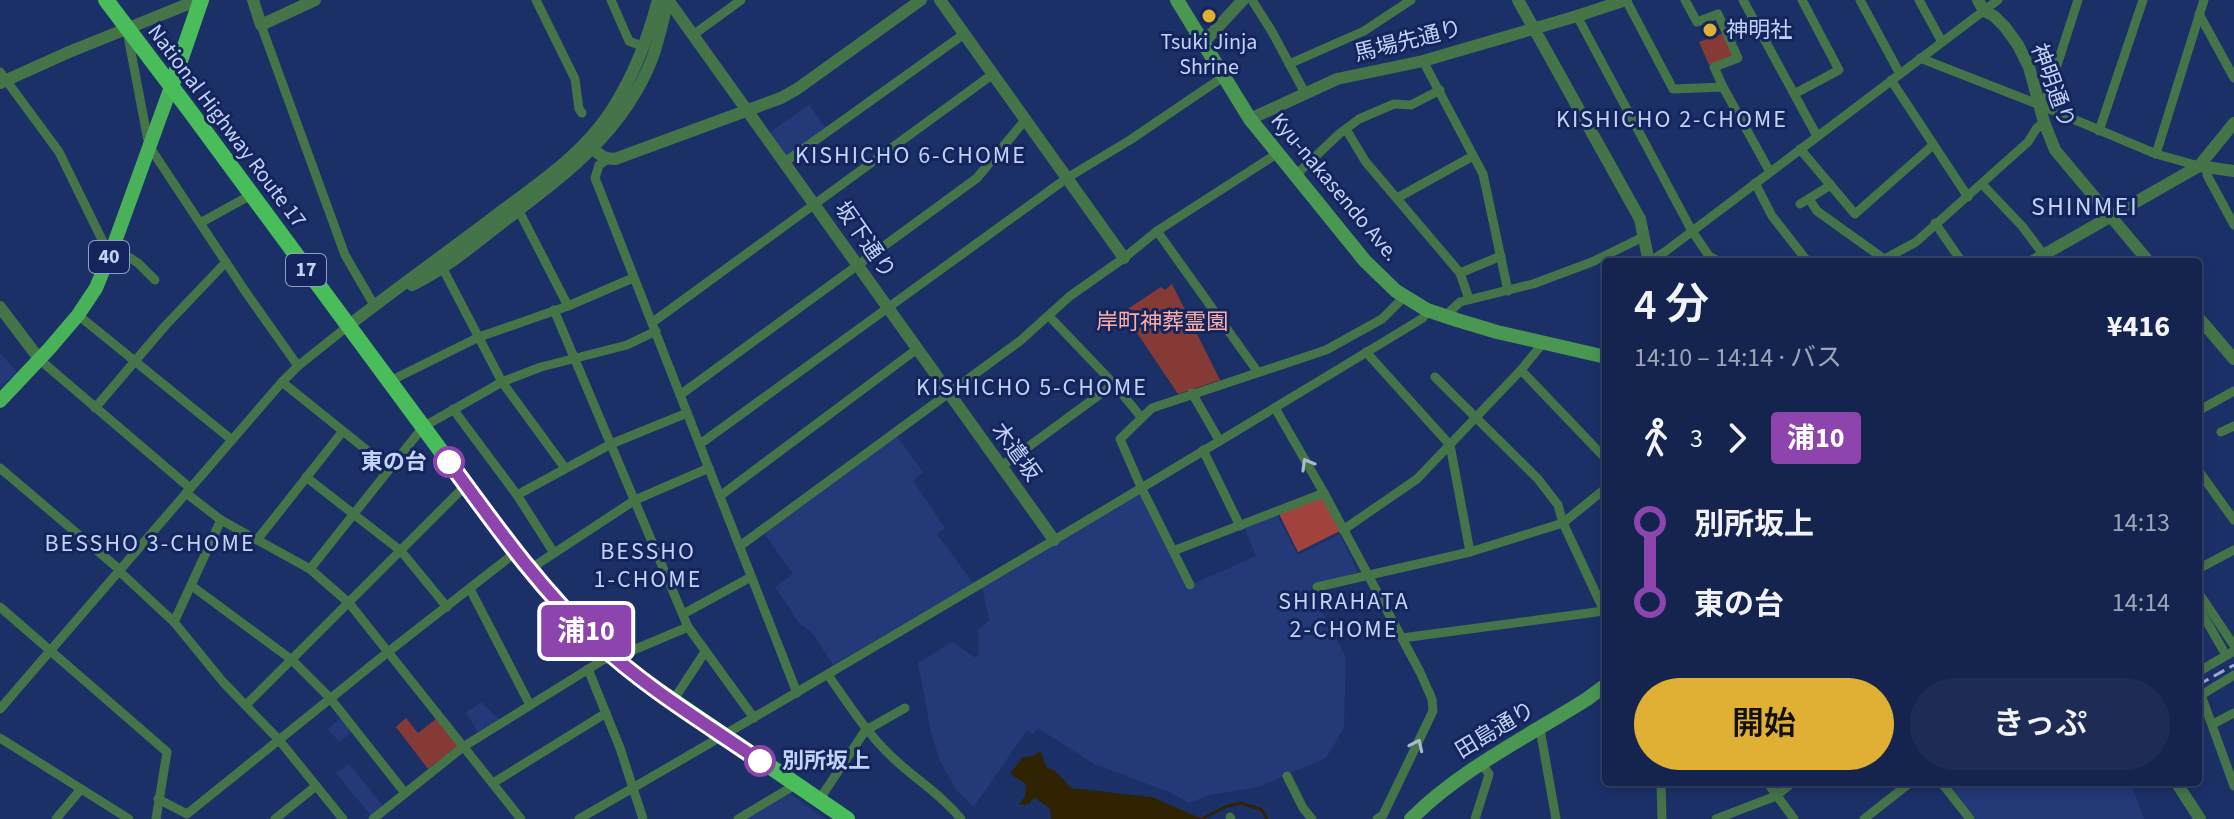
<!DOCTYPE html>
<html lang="ja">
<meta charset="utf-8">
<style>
:root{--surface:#15244e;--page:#1e2c55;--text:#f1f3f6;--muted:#9da4b6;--line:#344166;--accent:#e0b034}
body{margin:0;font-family:"Source Sans 3","Noto Sans JP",sans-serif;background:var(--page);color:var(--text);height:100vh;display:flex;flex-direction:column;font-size:30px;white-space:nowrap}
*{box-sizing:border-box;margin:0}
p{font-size:26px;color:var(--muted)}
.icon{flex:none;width:44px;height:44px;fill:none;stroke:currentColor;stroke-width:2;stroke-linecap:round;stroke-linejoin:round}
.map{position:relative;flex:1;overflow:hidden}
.drawer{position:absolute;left:1602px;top:258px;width:600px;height:528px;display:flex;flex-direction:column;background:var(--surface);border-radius:8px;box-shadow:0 4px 12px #0003,0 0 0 2px var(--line)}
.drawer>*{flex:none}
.badge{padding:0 16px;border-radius:6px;font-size:28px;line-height:52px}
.map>.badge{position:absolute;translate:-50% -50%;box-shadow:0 0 0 4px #fff}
.legs{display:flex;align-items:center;gap:12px;height:88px;padding:0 32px;font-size:26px}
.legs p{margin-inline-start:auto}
.head{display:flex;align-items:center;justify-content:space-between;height:136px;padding:0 32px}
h1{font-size:44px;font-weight:600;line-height:60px}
.cta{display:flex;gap:16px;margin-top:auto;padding:16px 32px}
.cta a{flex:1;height:92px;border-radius:48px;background:var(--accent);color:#111;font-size:32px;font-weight:600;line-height:92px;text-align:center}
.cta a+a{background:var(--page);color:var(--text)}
ul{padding:0 32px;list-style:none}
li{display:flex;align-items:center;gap:28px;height:80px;font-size:30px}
li i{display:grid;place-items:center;width:12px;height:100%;margin:0 10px;background:currentColor}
li i::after{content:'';width:20px;height:20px;margin:-10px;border:6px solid;border-radius:50%;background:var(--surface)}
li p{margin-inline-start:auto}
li:first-child i{background:linear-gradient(#0000 50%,currentColor 0)}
li:last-child i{background:linear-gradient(currentColor 50%,#0000 0)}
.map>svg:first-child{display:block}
</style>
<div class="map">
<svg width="2234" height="819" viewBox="0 0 2234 819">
<rect width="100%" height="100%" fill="#1c3068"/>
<!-- built -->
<g fill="#233978">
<path d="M 809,105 L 827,130 L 786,156 L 769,133 Z"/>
<path d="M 0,353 L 17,372 L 0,388 Z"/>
<path d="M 897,436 L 923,472 L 913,481 L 945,528 L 937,534 L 973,583 L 833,665 L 811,631 L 800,624 L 775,587 L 793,574 L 764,533 Z"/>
<path d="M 1139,491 L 1186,587 L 1256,556 L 1244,527 L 1277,515 L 1298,555 L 1340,534 L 1358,572 L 1310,588 L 1346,658 L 1344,728 L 1326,758 L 1258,787 L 1210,795 L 1189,803 L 1169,792 L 1094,764 L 1038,728 L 1033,734 L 1027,730 L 974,807 L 956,790 L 940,761 L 931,733 L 918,663 L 952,642 L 976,658 L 979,653 L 978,630 L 989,620 L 982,586 Z"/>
<path d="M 482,702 L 499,720 L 478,733 L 466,712 Z"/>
<path d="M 341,718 L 352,732 L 339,742 L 328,729 Z"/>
<path d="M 349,764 L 383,806 L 371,816 L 336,773 Z"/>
<path d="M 1945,782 L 2130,782 L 2144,819 L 1971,819 Z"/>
<path d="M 790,794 L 826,819 L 746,819 Z"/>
</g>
<!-- green -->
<g fill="#853a35">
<path d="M 1724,33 L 1735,57 L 1709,65 L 1699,42 Z"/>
<path d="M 1172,284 L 1220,380 L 1178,394 L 1123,312 L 1161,287 L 1165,290 Z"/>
<path d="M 406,718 L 418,733 L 436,719 L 458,746 L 428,769 L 396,727 Z"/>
</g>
<!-- forest -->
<path fill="#a2423d" d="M 1323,497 L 1340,531 L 1298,552 L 1279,514 Z"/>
<!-- water -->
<path fill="#302302" d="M 1040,751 L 1047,768 L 1054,770 L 1071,788 L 1152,797 L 1202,819 L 1051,819 L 1050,809 L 1035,798 L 1031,800 L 1030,804 L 1019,805 L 1025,796 L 1026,784 L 1010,774 L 1022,758 L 1035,755 Z"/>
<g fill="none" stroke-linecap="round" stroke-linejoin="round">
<!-- stream -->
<path stroke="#302302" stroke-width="3" d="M 1202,819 L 1225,807 L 1241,803 L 1262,810 L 1267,819"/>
<!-- minor -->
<g stroke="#457449" stroke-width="9">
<path d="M 536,0 L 575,79 L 579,109 L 582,113"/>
<path d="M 611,0 L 629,41 L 644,47"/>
<path d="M 1252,0 L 1271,30 L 1305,93"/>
<path d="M 1626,0 L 1673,89 L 1723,87 L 1770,172"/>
<path d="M 1685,0 L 1697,22 L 1718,14 L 1738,58 L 1714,67 L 1723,87"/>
<path d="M 1743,0 L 1817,136"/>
<path d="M 1860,0 L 1900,74"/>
<path d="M 1919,0 L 1942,42"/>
<path d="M 2199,14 L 2234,78"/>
<path d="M 1577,16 L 1692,231 L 1709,256 L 1720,262"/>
<path d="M 261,25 L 345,255 L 374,305"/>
<path d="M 693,35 L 741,0"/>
<path d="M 128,36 L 149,146 L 247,294 L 298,366"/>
<path d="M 1920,58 L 2040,105 L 2047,96 L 2078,0"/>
<path d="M 1423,61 L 1483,174 L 1508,291"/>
<path d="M 1289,64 L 1364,31 L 1411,0"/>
<path d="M 0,72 L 59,152 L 110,256"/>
<path d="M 1891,80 L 1968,197"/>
<path d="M 1794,94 L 1839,70 L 1802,0"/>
<path d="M 2040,105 L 2156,154 L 2199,166"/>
<path d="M 1346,129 L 1365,161 L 1460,273 L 1501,256"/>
<path d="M 2099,131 L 2143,0"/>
<path d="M 1800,149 L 1855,214 L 1933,145"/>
<path d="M 2156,154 L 2204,0"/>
<path d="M 608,159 L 599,165 L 595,178 L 797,693"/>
<path d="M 785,162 L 964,34"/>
<path d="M 2207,168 L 2207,175 L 2234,225"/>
<path d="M 1295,176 L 1339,134 L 1359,119 L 1394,104 L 1411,105 L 1440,90"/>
<path d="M 1755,183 L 1772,216 L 1808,262"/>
<path d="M 1982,184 L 2022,226 L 2049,262"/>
<path d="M 1397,198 L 1473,156"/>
<path d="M 1809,199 L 1817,211 L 1884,259"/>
<path d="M 1800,204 L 1831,185"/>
<path d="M 519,211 L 568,306"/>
<path d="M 200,223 L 251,195"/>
<path d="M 1935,223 L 1962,262"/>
<path d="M 1157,231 L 1257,371"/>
<path d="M 113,247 L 138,263 L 155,280"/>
<path d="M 1649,262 L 1666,251 L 1998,0"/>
<path d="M 1879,262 L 1916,242 L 2028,142 L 2036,129 L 2044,122"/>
<path d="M 443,269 L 502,382 L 565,468"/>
<path d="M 1460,273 L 1469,299"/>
<path d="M 554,310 L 688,627 L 754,718"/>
<path d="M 78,315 L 232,440"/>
<path d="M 1049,316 L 1114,384 L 1141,417"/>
<path d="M 1445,316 L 1460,302 L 1533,284 L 1592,262 L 1643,237"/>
<path d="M 653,322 L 993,74"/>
<path d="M 1366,352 L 1450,445 L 1470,552"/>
<path d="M 40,360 L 190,488"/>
<path d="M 1521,370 L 1606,459"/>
<path d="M 1435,377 L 1538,479 L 1558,505 L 1563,523 L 1606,615"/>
<path d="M 390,381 L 479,337 L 568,306 L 633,278"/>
<path d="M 282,382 L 389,468"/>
<path d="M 1192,393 L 1219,440"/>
<path d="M 680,395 L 977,178 L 1026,119"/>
<path d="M 95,408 L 165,326 L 226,262"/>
<path d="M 1275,408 L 1324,493 L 1420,672 L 1432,699 L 1433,711 L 1383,815 L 1377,819"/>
<path d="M 453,409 L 517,495 L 554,553"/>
<path d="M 2198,411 L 2234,391"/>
<path d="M 2221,432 L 2234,426"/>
<path d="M 700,444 L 1067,178 L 1130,140 L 1223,77"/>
<path d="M 1203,450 L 1240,526"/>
<path d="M 1002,466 L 1114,384"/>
<path d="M 0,468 L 120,570"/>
<path d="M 2198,470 L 2234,520"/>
<path d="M 306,477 L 401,551 L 447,607"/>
<path d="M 186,493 L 221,520 L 310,569 L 349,603 L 521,819"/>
<path d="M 517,495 L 611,444 L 687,413"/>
<path d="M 720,496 L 917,349"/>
<path d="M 1343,530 L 1417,479 L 1521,370 L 1543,343"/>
<path d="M 257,540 L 343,431"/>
<path d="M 740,546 L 1020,341 L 1070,296 L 1124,258 L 1157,231 L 1278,153"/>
<path d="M 1173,551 L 1324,493"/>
<path d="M 310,569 L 423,427 L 502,382 L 541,367 L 627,345 L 656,331"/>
<path d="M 530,569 L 635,500 L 709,468"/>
<path d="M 2198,569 L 2234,550"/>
<path d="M 119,571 L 174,622 L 223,682 L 279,740 L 343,819"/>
<path d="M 1190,585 L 1141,487 L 1120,439 L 1152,408 L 1326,350 L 1382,319 L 1404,297"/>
<path d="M 192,586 L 292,660 L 330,698 L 405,793"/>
<path d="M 1317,587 L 1470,552 L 1563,523 L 1606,488"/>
<path d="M 470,589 L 530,705"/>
<path d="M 2198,592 L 2233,644"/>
<path d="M 2204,601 L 2200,606 L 2200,610 L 2226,655"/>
<path d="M 0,607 L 167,752 L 156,819"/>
<path d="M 683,614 L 751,577"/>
<path d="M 174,622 L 221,520"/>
<path d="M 1402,638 L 1604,611"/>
<path d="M 588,669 L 620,748 L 643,819"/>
<path d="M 2198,672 L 2234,651"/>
<path d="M 828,675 C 847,702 866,732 890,755 C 913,778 940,793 961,819"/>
<path d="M 2201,695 L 2234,786"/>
<path d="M 2198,697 L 2234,675"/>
<path d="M 672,702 L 705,652"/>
<path d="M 246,705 L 466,485"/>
<path d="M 0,709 L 282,382 L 298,366 L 348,326"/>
<path d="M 2213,724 L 2234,713"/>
<path d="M 868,729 L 905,708"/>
<path d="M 1540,729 L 1556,819"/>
<path d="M 0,738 L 129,819"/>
<path d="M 1287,776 L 1303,808 L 1312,819"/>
<path d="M 1661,782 L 1662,819"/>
<path d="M 1767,782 L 1794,819"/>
<path d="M 1941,782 L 1970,819"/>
<path d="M 493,783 L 606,713"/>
<path d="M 158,799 L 187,814 L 388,652 L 516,552"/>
<path d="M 819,800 L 867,728"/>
<path d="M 1230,817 L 1231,819"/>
<path d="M 56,819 L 81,789"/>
<path d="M 275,819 L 316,786"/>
<path d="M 373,819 L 463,747 L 603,660 L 624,654 L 688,627"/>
<path d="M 579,819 C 862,656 1143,488 1423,318 L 1427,310"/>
<path d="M 738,819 L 795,785"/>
<path d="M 1475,819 L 1488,778 L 1489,774 L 1481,763"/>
<path d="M 1716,819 L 1776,796 L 1793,782"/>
<path d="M 1864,819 L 1911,782"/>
</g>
<!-- tertiary -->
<g stroke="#457449" stroke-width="12">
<path d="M 253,0 L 261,25 L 315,0"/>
<path d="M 668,0 L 1054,540"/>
<path d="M 940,0 L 1124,258"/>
<path d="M 1518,0 L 1640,219 L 1649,262"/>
<path d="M 1978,0 L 1984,11 L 1994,16 L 2005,27 L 2018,45 L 2029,67 L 2044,122 L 2055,150 L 2149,262"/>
<path d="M 1203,43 L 1243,0"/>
<path d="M 0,83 L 69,52 L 198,0"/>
<path d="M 1250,119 L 1337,79 L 1423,61 L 1577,16 L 1626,0"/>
<path d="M 593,149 C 601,156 605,159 615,159 L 781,98 L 797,89 L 921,0"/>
<path d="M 2199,166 L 2234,171"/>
<path d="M 2031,262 L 2199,166 L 2234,123"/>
<path d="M 412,285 C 447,268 476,243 507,219 C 567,173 623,132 652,59 C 659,40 663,20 668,0"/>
<path d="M 0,307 L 40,360"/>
<path d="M 2198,317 L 2234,359"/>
<path d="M 348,326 C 398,287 449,251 499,213 C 539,183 583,154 611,111 C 634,75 647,41 658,0"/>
<path d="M 2176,782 L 2200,819"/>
</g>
<!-- secondary -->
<g stroke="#499751" stroke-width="14">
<path d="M 1177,0 L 1250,119 L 1365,261 L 1396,291 L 1427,310 L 1457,320 L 1497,332 L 1606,357"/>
<path d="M 1411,819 C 1461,769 1527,737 1587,699 L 1606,685"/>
</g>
<!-- primary -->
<path stroke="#49b157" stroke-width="14" d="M 0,401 L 49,349 L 78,315 L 96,288 L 113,247 L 171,87"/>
<!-- trunk -->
<g stroke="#48bd59" stroke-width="16">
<path d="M 106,0 L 190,111 L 466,485 L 516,552 L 562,608 L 599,644 L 643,680 L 847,819"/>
<path d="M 171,87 L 201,0"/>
</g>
<!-- rail -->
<path stroke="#98a9d1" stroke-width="3" stroke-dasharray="12 6" stroke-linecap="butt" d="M 2198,685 L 2234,665"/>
</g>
<!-- one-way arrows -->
<defs><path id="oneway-chevron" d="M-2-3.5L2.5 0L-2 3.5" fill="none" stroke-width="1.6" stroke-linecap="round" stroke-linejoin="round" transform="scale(2)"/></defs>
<g stroke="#a4bbca">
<use href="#oneway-chevron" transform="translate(1307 464) rotate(-120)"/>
<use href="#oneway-chevron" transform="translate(1417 745) rotate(-65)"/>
</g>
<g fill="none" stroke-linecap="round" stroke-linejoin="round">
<defs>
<path id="line-1" d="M 449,462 C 495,525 540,589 597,642 C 646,688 705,723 760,761"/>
</defs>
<!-- line-1 casing -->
<use href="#line-1" stroke="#fff" stroke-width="18"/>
<!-- line-1 -->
<use href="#line-1" stroke="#8e44ad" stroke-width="12"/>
</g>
<!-- markers -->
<g fill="#e0b034" stroke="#13255c" stroke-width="3">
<circle cx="1209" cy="16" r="8"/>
<circle cx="1710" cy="30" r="8"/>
</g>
<g fill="#fff" stroke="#8e44ad" stroke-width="4">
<circle cx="449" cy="462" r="14"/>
<circle cx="760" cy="761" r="14"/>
</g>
<g text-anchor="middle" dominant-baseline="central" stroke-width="6" stroke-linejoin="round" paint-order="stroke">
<!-- shield labels -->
<g fill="#13255c" stroke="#8e9fc7" stroke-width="2">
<rect x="89" y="241" width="40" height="32" rx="6"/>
<rect x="286" y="254" width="40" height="32" rx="6"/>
</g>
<g font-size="20" font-weight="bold" fill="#c3d3f5">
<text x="109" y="257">40</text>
<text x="306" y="270">17</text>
</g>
<!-- poi labels -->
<g font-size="22" fill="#c3d3f5" stroke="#13255c" text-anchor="start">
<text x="1726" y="30">神明社</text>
<text x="1209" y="42" text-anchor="middle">Tsuki Jinja<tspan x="1209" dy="25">Shrine</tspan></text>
</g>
<!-- street labels -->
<g font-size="22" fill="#c3d3f5" stroke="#13255c">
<text transform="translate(1408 41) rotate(-14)">馬場先通り</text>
<text transform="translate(2053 86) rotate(70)">神明通り</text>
<text transform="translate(227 126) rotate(53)">National Highway Route 17</text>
<text transform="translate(1335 187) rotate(50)">Kyu-nakasendo Ave.</text>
<text transform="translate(865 240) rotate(55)">坂下通り</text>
<text transform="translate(1016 452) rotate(54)">木遣坂</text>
<text transform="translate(1495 730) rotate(-31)">田島通り</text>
</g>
<!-- park labels -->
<g font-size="22" fill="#fdada5" stroke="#13255c">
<text x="1162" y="322">岸町神葬霊園</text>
</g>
<!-- stop labels -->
<g font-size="22" font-weight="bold" fill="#c3d3f5" stroke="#13255c" text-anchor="end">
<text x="427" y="462">東の台</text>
<text x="782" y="761" text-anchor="start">別所坂上</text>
</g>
<!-- neighbourhood labels -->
<g font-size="24" letter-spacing="2" fill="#c3d3f5" stroke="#13255c">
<text x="1672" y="119">KISHICHO 2-CHOME</text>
<text x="911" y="155">KISHICHO 6-CHOME</text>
<text x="1032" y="387">KISHICHO 5-CHOME</text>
<text x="150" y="543">BESSHO 3-CHOME</text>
<text x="648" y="551">BESSHO<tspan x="648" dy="28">1-CHOME</tspan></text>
<text x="1344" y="601">SHIRAHATA<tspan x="1344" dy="28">2-CHOME</tspan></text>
</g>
<!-- quarter labels -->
<g font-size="26" letter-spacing="2" fill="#c3d3f5" stroke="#13255c">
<text x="2085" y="206">SHINMEI</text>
</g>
</g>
</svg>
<b class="badge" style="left:586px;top:631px;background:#8e44ad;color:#fff">浦10</b>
<section class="drawer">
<div class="head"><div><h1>4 分</h1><p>14:10 – 14:14 · バス</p></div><b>¥416</b></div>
<div class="legs"><svg class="icon" aria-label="walk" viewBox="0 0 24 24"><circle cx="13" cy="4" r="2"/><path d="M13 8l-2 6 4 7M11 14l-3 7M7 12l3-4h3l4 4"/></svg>3<svg class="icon" aria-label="forward" viewBox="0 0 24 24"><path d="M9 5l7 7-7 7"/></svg><b class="badge" style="background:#8e44ad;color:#fff">浦10</b></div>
<ul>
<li><i style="color:#8e44ad"></i><b>別所坂上</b><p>14:13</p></li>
<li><i style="color:#8e44ad"></i><b>東の台</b><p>14:14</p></li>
</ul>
<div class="cta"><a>開始</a><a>きっぷ</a></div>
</section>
</div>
